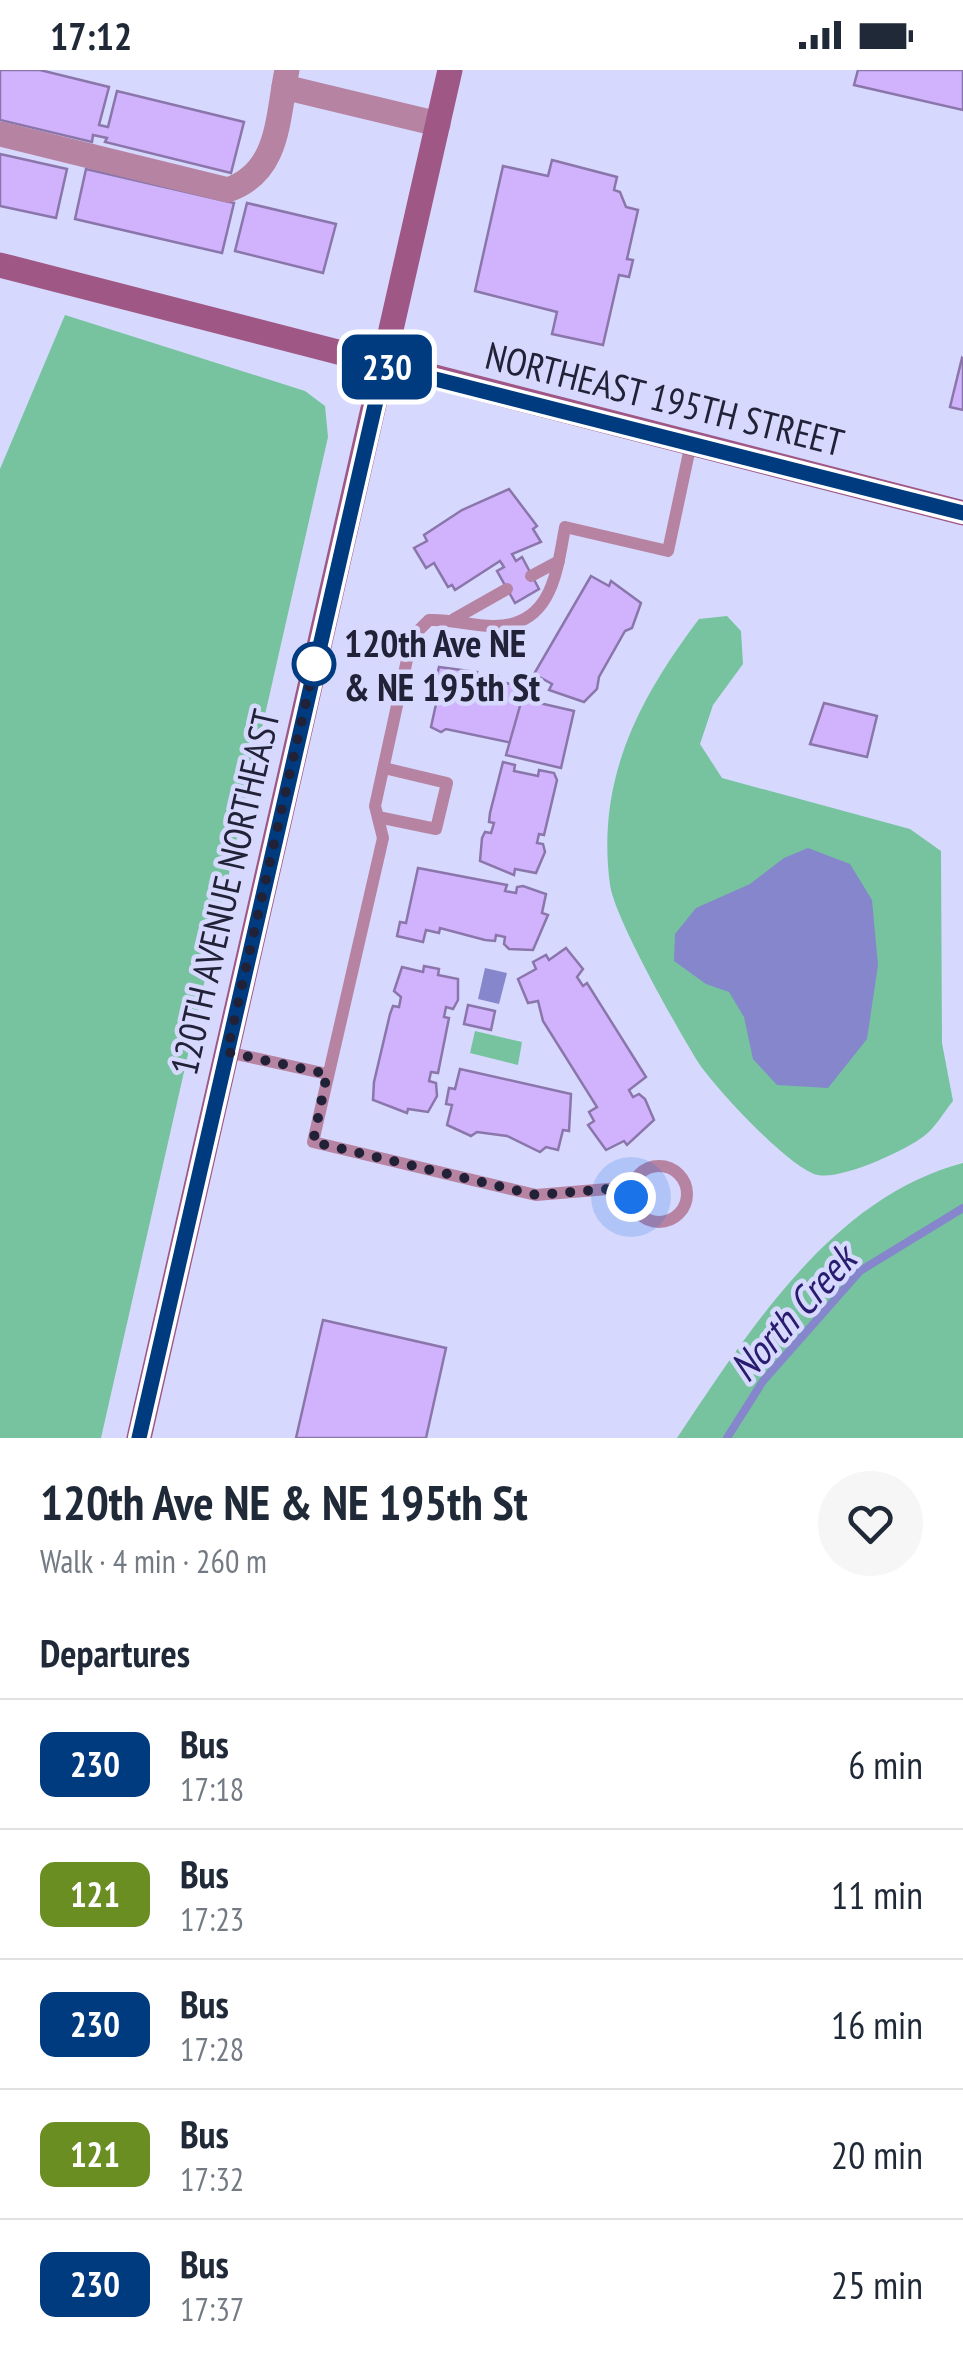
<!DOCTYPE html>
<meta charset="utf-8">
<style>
:root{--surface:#fff;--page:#f6f6f7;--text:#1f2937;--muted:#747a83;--line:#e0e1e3}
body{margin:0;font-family:"PT Sans Narrow",sans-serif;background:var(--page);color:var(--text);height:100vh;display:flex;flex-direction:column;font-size:38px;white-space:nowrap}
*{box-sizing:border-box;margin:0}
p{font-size:32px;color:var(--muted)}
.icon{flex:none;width:55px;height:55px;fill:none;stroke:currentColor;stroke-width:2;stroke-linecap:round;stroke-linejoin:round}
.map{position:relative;height:1368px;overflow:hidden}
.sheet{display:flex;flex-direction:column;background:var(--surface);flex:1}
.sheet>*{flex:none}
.badge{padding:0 20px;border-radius:15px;font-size:35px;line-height:65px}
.you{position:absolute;width:50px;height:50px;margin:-25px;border:8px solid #fff;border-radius:50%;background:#1a73e8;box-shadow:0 0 0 15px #1a73e833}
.map>.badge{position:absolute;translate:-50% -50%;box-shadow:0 0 0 5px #fff}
h2{padding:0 40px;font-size:38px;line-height:90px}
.round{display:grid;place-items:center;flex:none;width:105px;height:105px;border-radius:52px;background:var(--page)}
.overview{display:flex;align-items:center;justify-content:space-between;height:170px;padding:0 40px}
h1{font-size:48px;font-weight:700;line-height:75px}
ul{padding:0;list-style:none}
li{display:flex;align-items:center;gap:30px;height:130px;padding:0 40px;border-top:2px solid var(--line)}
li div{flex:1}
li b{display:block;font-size:38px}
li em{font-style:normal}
li .badge{min-width:110px;font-weight:700;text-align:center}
.status{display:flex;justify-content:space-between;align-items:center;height:70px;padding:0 50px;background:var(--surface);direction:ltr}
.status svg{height:28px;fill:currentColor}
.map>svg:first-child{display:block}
</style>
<div class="status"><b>17:12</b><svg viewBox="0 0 49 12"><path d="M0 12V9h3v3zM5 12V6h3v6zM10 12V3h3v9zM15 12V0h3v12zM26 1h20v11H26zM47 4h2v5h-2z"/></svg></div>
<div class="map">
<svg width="963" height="1368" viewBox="0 0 963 1368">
<rect width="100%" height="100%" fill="#d6d9fd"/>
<!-- green -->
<g fill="#77c39f">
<path d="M 65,245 L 305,321 L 325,336 L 328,367 L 101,1368 L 0,1368 L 0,399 Z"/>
<path d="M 727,546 L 741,561 L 743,594 L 713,635 L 700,674 L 722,708 L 910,759 L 941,781 L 942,973 L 953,1031 C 944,1042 935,1058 924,1066 C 905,1081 841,1110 818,1105 C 790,1099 714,1017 698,992 C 677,958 615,849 610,815 C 596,710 638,630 699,549 Z"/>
<path d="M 475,961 L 522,972 L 518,995 L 470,983 Z"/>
<path d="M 963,1093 L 963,1368 L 677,1368 C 749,1261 831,1128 963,1093 Z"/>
</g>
<!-- water -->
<g fill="#8586cc">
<path d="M 808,778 L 850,794 L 872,830 L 878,895 L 867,969 L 828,1018 L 777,1015 L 753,989 L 744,947 L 729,922 L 706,914 L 674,891 L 675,864 L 696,838 L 750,814 L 784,788 Z"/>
<path d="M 485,898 L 507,903 L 499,934 L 478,929 Z"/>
</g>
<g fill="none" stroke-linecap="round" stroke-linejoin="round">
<!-- stream -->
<path stroke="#8586cc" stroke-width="8" d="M 727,1368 L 763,1311 L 860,1201 L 963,1138"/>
</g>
<!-- building -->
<g fill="#d0b3fc" stroke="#8b76ab" stroke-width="2.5">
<path d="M 0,0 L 40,0 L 109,17 L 99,55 L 108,57 L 117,21 L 244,52 L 231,103 L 105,72 L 107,68 L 93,65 L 92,72 L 0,50 Z"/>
<path d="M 858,0 L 963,0 L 963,40 L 854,15 Z"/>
<path d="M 0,84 L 67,99 L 56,148 L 0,136 Z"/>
<path d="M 552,90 L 617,107 L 614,120 L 620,122 L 626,137 L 638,140 L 627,189 L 633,190 L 629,207 L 619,205 L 603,275 L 552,264 L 557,242 L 475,221 L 503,96 L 548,106 Z"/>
<path d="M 86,99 L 234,133 L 222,183 L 75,149 Z"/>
<path d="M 247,133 L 336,154 L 323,203 L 235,181 Z"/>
<path d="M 962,288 L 963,289 L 963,340 L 950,337 Z"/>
<path d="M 509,419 L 537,456 L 533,459 L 541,472 L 512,484 L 516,491 L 522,487 L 539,519 L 515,533 L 497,501 L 504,497 L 500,491 L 455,520 L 452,515 L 448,517 L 434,493 L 426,498 L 414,478 L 427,471 L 424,465 L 462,440 Z"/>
<path d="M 591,506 L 609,516 L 611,511 L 641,533 L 632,558 L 625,561 L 599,607 L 597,619 L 584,632 L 549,620 L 552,614 L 534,604 Z"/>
<path d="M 439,597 L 477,602 L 476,606 L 489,610 L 490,605 L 497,606 L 496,611 L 525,617 L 512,673 L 446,659 L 441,662 L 431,657 L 436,634 L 430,633 Z"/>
<path d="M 522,629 L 574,641 L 561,698 L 506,685 Z"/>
<path d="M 824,633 L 877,646 L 867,687 L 810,674 Z"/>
<path d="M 503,692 L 515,695 L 514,701 L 538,706 L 539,700 L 554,703 L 557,710 L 544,765 L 539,764 L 537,773 L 543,774 L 545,782 L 536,803 L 515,799 L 514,805 L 480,791 L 482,768 L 485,762 L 491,763 L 494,753 L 489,752 L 490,743 Z"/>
<path d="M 418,798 L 507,815 L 505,821 L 516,823 L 517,817 L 523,816 L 546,824 L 542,843 L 548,845 L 533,880 L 509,879 L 504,874 L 505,867 L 496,865 L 495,871 L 485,870 L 440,858 L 439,863 L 426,860 L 423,872 L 397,866 L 400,852 L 406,853 Z"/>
<path d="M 566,878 L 583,899 L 577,907 L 583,916 L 587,913 L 646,1007 L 629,1020 L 633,1027 L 639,1024 L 645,1029 L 654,1050 L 627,1075 L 624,1071 L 606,1080 L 588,1055 L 594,1051 L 589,1042 L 597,1037 L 543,951 L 538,931 L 528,933 L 518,909 L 536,899 L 533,892 L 546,885 L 549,890 Z"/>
<path d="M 424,896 L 439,899 L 438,905 L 458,909 L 458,930 L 453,939 L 446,937 L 444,947 L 449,948 L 438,1003 L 431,1002 L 429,1011 L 436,1013 L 437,1026 L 428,1042 L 408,1039 L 407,1043 L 373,1030 L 374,1012 L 390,944 L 393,936 L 399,937 L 401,927 L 394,921 L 402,897 L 423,902 Z"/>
<path d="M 468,935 L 495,941 L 491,960 L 464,954 Z"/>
<path d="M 460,999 L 571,1024 L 569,1061 L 563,1060 L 558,1080 L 546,1077 L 540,1082 L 507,1066 L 477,1062 L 471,1066 L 447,1055 L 452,1035 L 446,1034 L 449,1018 L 455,1019 Z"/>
<path d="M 323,1250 L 446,1278 L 426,1368 L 296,1368 Z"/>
</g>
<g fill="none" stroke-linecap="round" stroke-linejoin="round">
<!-- service -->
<g stroke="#b683a2" stroke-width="12">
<path d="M 531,506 L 559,491"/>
<path d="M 454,549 L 507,519"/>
<path d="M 378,747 L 436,759 L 447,713 L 384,698"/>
<path d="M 227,982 L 327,1004"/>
<circle cx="659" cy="1124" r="28"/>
<path d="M 632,1117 L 536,1125 L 313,1072 L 383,768 L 375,736 L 412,567 L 429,550 C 452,549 471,556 493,556 C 552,557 557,501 565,457 L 668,481 L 691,373"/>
</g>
<!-- minor -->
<g stroke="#b683a2" stroke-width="25">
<path d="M 284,17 L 438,54"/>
<path d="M 0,64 L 228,120 C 280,102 277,48 287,0"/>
</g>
<!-- secondary -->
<g stroke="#9f5785" stroke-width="25">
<path d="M 0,195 L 963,443"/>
<path d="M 139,1368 L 450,0"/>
</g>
</g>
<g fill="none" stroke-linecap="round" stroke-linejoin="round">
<defs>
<path id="line" d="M 139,1368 L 384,296 L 963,443"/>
</defs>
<!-- line casing -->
<use href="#line" stroke="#fff" stroke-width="22"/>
<!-- line -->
<use href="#line" stroke="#003b80" stroke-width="15"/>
<!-- walk -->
<path stroke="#212137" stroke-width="10" stroke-dasharray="0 18" d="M 314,594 L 318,579 L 227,982 L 327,1004 L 313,1072 L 536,1125 L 632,1117 L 631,1127"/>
</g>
<!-- markers -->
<circle fill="#fff" stroke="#003b80" stroke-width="5" cx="314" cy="594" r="20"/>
<g text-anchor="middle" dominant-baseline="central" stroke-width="9" stroke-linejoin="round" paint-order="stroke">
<!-- street labels -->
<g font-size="38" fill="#212137" stroke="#d6d9fd">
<text transform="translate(665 328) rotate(14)">NORTHEAST 195TH STREET</text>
<text transform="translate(224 822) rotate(-77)">120TH AVENUE NORTHEAST</text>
</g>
<!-- stop labels -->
<g font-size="38" font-weight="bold" fill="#212137" stroke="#d6d9fd" text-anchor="start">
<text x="344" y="572">120th Ave NE<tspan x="344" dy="44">&amp; NE 195th St</tspan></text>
</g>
<!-- water labels -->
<g font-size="40" font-style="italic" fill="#291c6e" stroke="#d6d9fd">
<text transform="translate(792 1243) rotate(-48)">North Creek</text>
</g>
</g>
</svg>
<div class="you" style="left:631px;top:1127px"></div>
<b class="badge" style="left:387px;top:297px;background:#003b80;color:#fff">230</b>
</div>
<section class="sheet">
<div class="overview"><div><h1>120th Ave NE &amp; NE 195th St</h1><p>Walk · 4 min · 260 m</p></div><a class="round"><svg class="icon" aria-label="heart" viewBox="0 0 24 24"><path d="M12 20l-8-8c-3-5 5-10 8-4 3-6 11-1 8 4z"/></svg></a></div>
<h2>Departures</h2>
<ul>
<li><span class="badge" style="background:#003b80;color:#fff">230</span><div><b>Bus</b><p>17:18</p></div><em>6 min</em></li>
<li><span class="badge" style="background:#6b8e23;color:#fff">121</span><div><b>Bus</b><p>17:23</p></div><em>11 min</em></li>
<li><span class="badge" style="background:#003b80;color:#fff">230</span><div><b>Bus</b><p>17:28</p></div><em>16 min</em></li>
<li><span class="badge" style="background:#6b8e23;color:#fff">121</span><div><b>Bus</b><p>17:32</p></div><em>20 min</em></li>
<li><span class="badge" style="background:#003b80;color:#fff">230</span><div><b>Bus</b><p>17:37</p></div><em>25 min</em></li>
</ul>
</section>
